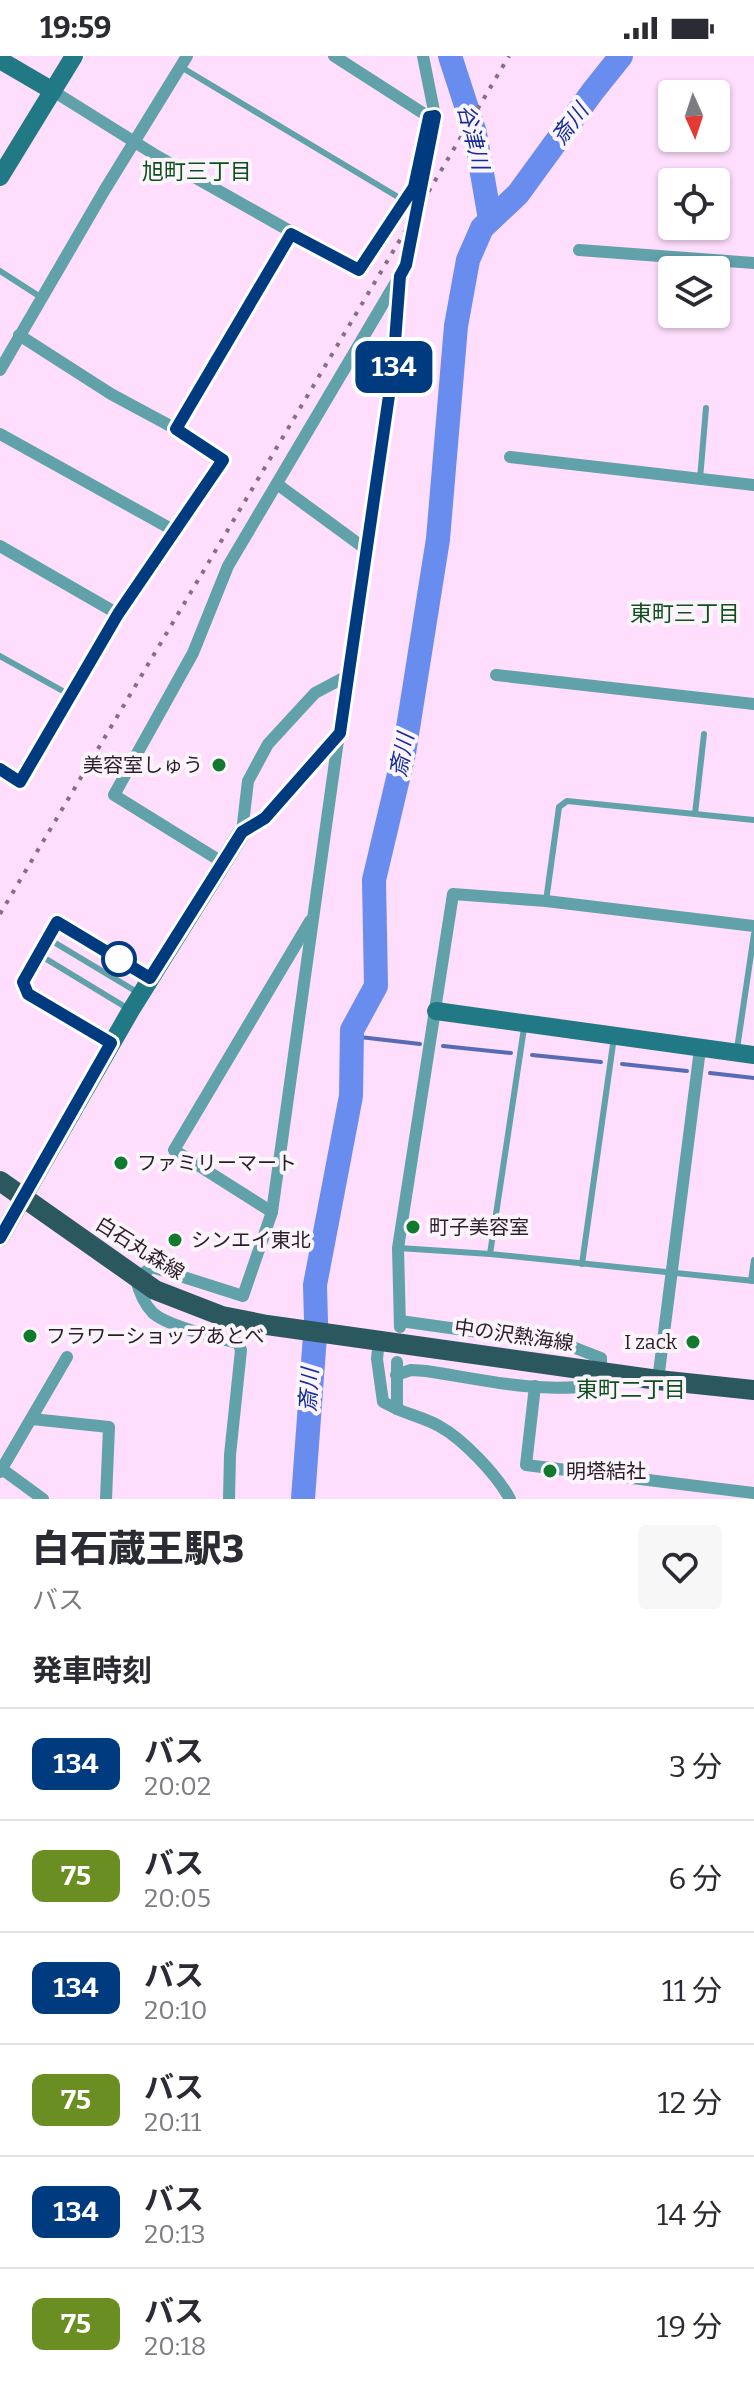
<!DOCTYPE html>
<html lang="ja">
<meta charset="utf-8">
<style>
:root{--surface:#fff;--page:#f7f7f7;--text:#2b2b33;--muted:#7c7c81;--line:#e1e1e2}
body{margin:0;font-family:Bitter,"Noto Sans JP",serif;background:var(--page);color:var(--text);height:100vh;display:flex;flex-direction:column;font-size:30px;white-space:nowrap}
*{box-sizing:border-box;margin:0}
p{font-size:26px;color:var(--muted)}
.icon{flex:none;width:44px;height:44px;fill:none;stroke:currentColor;stroke-width:2;stroke-linecap:round;stroke-linejoin:round}
.map{position:relative;height:1443px;overflow:hidden}
.sheet{display:flex;flex-direction:column;background:var(--surface);flex:1}
.sheet>*{flex:none}
.badge{padding:0 16px;border-radius:12px;font-size:28px;line-height:52px}
.needle{width:52px;rotate:177deg}
.tools{position:absolute;left:658px;top:24px;display:grid;gap:16px}
.tools a{display:grid;place-items:center;width:72px;height:72px;border-radius:8px;background:var(--surface);box-shadow:0 2px 6px #0004;font-size:40px}
.map>.badge{position:absolute;translate:-50% -50%;box-shadow:0 0 0 4px #fff}
h2{padding:0 32px;font-size:30px;line-height:72px}
.round{display:grid;place-items:center;flex:none;width:84px;height:84px;border-radius:8px;background:var(--page)}
.summary{display:flex;align-items:center;justify-content:space-between;height:136px;padding:0 32px}
h1{font-size:38px;font-weight:800;line-height:60px}
ul{padding:0;list-style:none}
li{display:flex;align-items:center;gap:24px;height:112px;padding:0 32px;border-top:2px solid var(--line)}
li div{flex:1}
li b{display:block;font-size:30px}
li em{font-style:normal}
li .badge{min-width:88px;font-weight:700;text-align:center}
.status{display:flex;justify-content:space-between;align-items:center;height:56px;padding:0 40px;background:var(--surface);direction:ltr}
.status svg{height:22px;fill:currentColor}
.map>svg:first-child{display:block}
</style>
<div class="status"><b>19:59</b><svg viewBox="0 0 49 12"><path d="M0 12V9h3v3zM5 12V6h3v6zM10 12V3h3v9zM15 12V0h3v12zM26 1h20v11H26zM47 4h2v5h-2z"/></svg></div>
<div class="map">
<svg width="754" height="1443" viewBox="0 0 754 1443">
<rect width="100%" height="100%" fill="#feddfd"/>
<g fill="none" stroke-linecap="round" stroke-linejoin="round">
<!-- stream -->
<g stroke="#566bb3" stroke-width="4">
<path d="M 351,980 L 420,988"/>
<path d="M 443,990 L 511,997"/>
<path d="M 532,999 L 601,1006"/>
<path d="M 622,1008 L 687,1015"/>
<path d="M 710,1017 L 754,1022"/>
</g>
<!-- river -->
<g stroke="#698dee" stroke-width="24">
<path d="M 450,0 L 475,77 L 490,163"/>
<path d="M 303,1443 L 316,1266 L 315,1229 L 351,1040 L 352,974 L 376,930 L 374,824 L 404,697 L 438,483 L 456,270 L 468,204 L 482,172 L 518,138 L 593,35 L 621,0"/>
</g>
<!-- lane -->
<g stroke="#60a1aa" stroke-width="6">
<path d="M 181,11 L 403,144"/>
<path d="M 0,215 L 42,242"/>
<path d="M 700,423 L 706,352"/>
<path d="M 0,600 L 70,639"/>
<path d="M 695,758 L 704,678"/>
<path d="M 546,845 L 559,751 L 567,745 L 754,764"/>
<path d="M 47,882 L 137,936"/>
<path d="M 38,898 L 127,952"/>
<path d="M 108,985 L 28,938 L 23,926 L 57,866 L 147,920"/>
<path d="M 737,993 L 754,878"/>
<path d="M 399,1192 L 490,1198 L 754,1225"/>
<path d="M 490,1198 L 524,972"/>
<path d="M 582,1208 L 614,981"/>
<path d="M 751,1225 L 754,1204"/>
</g>
<!-- street -->
<g stroke="#60a1aa" stroke-width="12">
<path d="M 334,0 L 429,61 L 435,60"/>
<path d="M 53,35 L 157,100 L 359,214 L 414,131 L 416,119"/>
<path d="M 579,194 L 754,207"/>
<path d="M 0,314 L 104,135 L 187,0"/>
<path d="M 176,373 L 291,178"/>
<path d="M 0,378 L 173,474"/>
<path d="M 510,401 L 754,429"/>
<path d="M 277,428 L 367,494"/>
<path d="M 0,490 L 118,558"/>
<path d="M 496,619 L 754,648"/>
<path d="M 0,713 L 20,726 L 118,558 L 223,404 L 176,373 L 111,338 L 19,279"/>
<path d="M 242,776 L 248,725 L 268,688 L 315,637 L 347,620"/>
<path d="M 242,776 L 265,762 L 340,677"/>
<path d="M 222,806 L 114,739 L 193,597 L 228,510 L 406,209 L 435,60 L 423,0"/>
<path d="M 272,1156 L 174,1094 L 310,865"/>
<path d="M 400,1271 L 398,1192 L 453,838 L 546,845 L 754,870"/>
<path d="M 379,1284 L 377,1303 L 383,1346 L 397,1353"/>
<path d="M 397,1306 L 397,1353 C 411,1359 427,1363 439,1370 C 463,1383 497,1419 510,1443"/>
<path d="M 396,1319 L 411,1314 L 426,1315 C 480,1323 539,1338 594,1329 L 601,1316 L 601,1302 L 565,1288 L 400,1265"/>
<path d="M 658,1324 L 700,993"/>
<path d="M 535,1330 L 526,1409 L 754,1437"/>
<path d="M 32,1363 L 109,1371 L 106,1443"/>
<path d="M 2,1413 L 43,1443"/>
<path d="M 0,1416 L 67,1301"/>
<path d="M 229,1443 L 230,1399 L 241,1294 L 238,1287 C 217,1282 167,1270 153,1257 C 143,1247 139,1236 136,1223 L 152,1211 L 243,1240 L 272,1156 L 347,620 L 393,312 L 400,220"/>
</g>
<!-- secondary -->
<g stroke="#207984" stroke-width="18">
<path d="M 0,4 L 53,35"/>
<path d="M 0,121 L 74,0"/>
<path d="M 436,955 L 754,999"/>
<path d="M 0,1182 L 131,954 L 242,776"/>
</g>
<!-- primary -->
<path stroke="#2a585e" stroke-width="20" d="M 0,1125 L 155,1234 L 222,1260 L 267,1269 L 658,1324 L 754,1334"/>
<!-- rail -->
<path stroke="#846f83" stroke-width="4" stroke-dasharray="4 8" stroke-linecap="butt" d="M 0,858 L 509,0"/>
</g>
<g fill="none" stroke-linecap="round" stroke-linejoin="round">
<defs>
<path id="line" d="M 0,713 L 20,726 L 118,558 L 223,404 L 176,373 L 291,178 L 359,214 L 414,131 L 429,61 L 435,60 L 406,209 L 400,220 L 393,312 L 340,677 L 265,762 L 242,776 L 150,922 L 57,866 L 23,926 L 28,938 L 111,987 L 0,1182"/>
</defs>
<!-- line casing -->
<use href="#line" stroke="#fff" stroke-width="18"/>
<!-- line -->
<use href="#line" stroke="#003b80" stroke-width="12"/>
</g>
<!-- markers -->
<g fill="#127a2e" stroke="#fbf4fb" stroke-width="3">
<circle cx="219" cy="709" r="8"/>
<circle cx="121" cy="1107" r="8"/>
<circle cx="413" cy="1171" r="8"/>
<circle cx="175" cy="1184" r="8"/>
<circle cx="30" cy="1280" r="8"/>
<circle cx="693" cy="1286" r="8"/>
<circle cx="550" cy="1415" r="8"/>
</g>
<circle fill="#fff" stroke="#003b80" stroke-width="4" cx="119" cy="903" r="16"/>
<g text-anchor="middle" dominant-baseline="central" stroke-width="8" stroke-linejoin="round" paint-order="stroke">
<!-- poi labels -->
<g font-size="20" fill="#291d28" stroke="#fbf4fb" text-anchor="start">
<text x="203" y="709" text-anchor="end">美容室しゅう</text>
<text x="137" y="1107">ファミリーマート</text>
<text x="429" y="1171">町子美容室</text>
<text x="191" y="1184">シンエイ東北</text>
<text x="46" y="1280">フラワーショップあとべ</text>
<text x="677" y="1286" text-anchor="end">I zack</text>
<text x="566" y="1415">明塔結社</text>
</g>
<!-- street labels -->
<g font-size="20" fill="#291d28" stroke="#fbf4fb">
<text transform="translate(140 1192) rotate(32)">白石丸森線</text>
<text transform="translate(514 1279) rotate(8)">中の沢熱海線</text>
</g>
<!-- water labels -->
<g font-size="22" font-style="italic" fill="#162c9b" stroke="#fbf4fb">
<text transform="translate(570 68) rotate(-53)">斎川</text>
<text transform="translate(473 81) rotate(76)">谷津川</text>
<text transform="translate(402 699) rotate(-79)">斎川</text>
<text transform="translate(309 1334) rotate(-87)">斎川</text>
</g>
<!-- neighbourhood labels -->
<g font-size="22" fill="#0f4e1e" stroke="#fbf4fb">
<text x="197" y="115">旭町三丁目</text>
<text x="685" y="557">東町三丁目</text>
<text x="631" y="1333">東町二丁目</text>
</g>
</g>
</svg>
<div class="tools">
<a><svg class="needle" viewBox="-14 -14 28 28"><path d="M0-13l5 13h-10z" fill="#e53935"/><path d="M0 13l5-13h-10z" fill="#7c7c81"/></svg></a>
<a><svg class="icon" aria-label="locate" viewBox="0 0 24 24"><circle cx="12" cy="12" r="6"/><path d="M12 2v4M12 18v4M2 12h4M18 12h4"/></svg></a>
<a><svg class="icon" aria-label="layers" viewBox="0 0 24 24"><path d="M12 4l9 5-9 5-9-5zM3 14l9 5 9-5"/></svg></a>
</div>
<b class="badge" style="left:394px;top:311px;background:#003b80;color:#fff">134</b>
</div>
<section class="sheet">
<div class="summary"><div><h1>白石蔵王駅3</h1><p>バス</p></div><a class="round"><svg class="icon" aria-label="heart" viewBox="0 0 24 24"><path d="M12 20l-8-8c-3-5 5-10 8-4 3-6 11-1 8 4z"/></svg></a></div>
<h2>発車時刻</h2>
<ul>
<li><span class="badge" style="background:#003b80;color:#fff">134</span><div><b>バス</b><p>20:02</p></div><em>3 分</em></li>
<li><span class="badge" style="background:#6b8e23;color:#fff">75</span><div><b>バス</b><p>20:05</p></div><em>6 分</em></li>
<li><span class="badge" style="background:#003b80;color:#fff">134</span><div><b>バス</b><p>20:10</p></div><em>11 分</em></li>
<li><span class="badge" style="background:#6b8e23;color:#fff">75</span><div><b>バス</b><p>20:11</p></div><em>12 分</em></li>
<li><span class="badge" style="background:#003b80;color:#fff">134</span><div><b>バス</b><p>20:13</p></div><em>14 分</em></li>
<li><span class="badge" style="background:#6b8e23;color:#fff">75</span><div><b>バス</b><p>20:18</p></div><em>19 分</em></li>
</ul>
</section>
